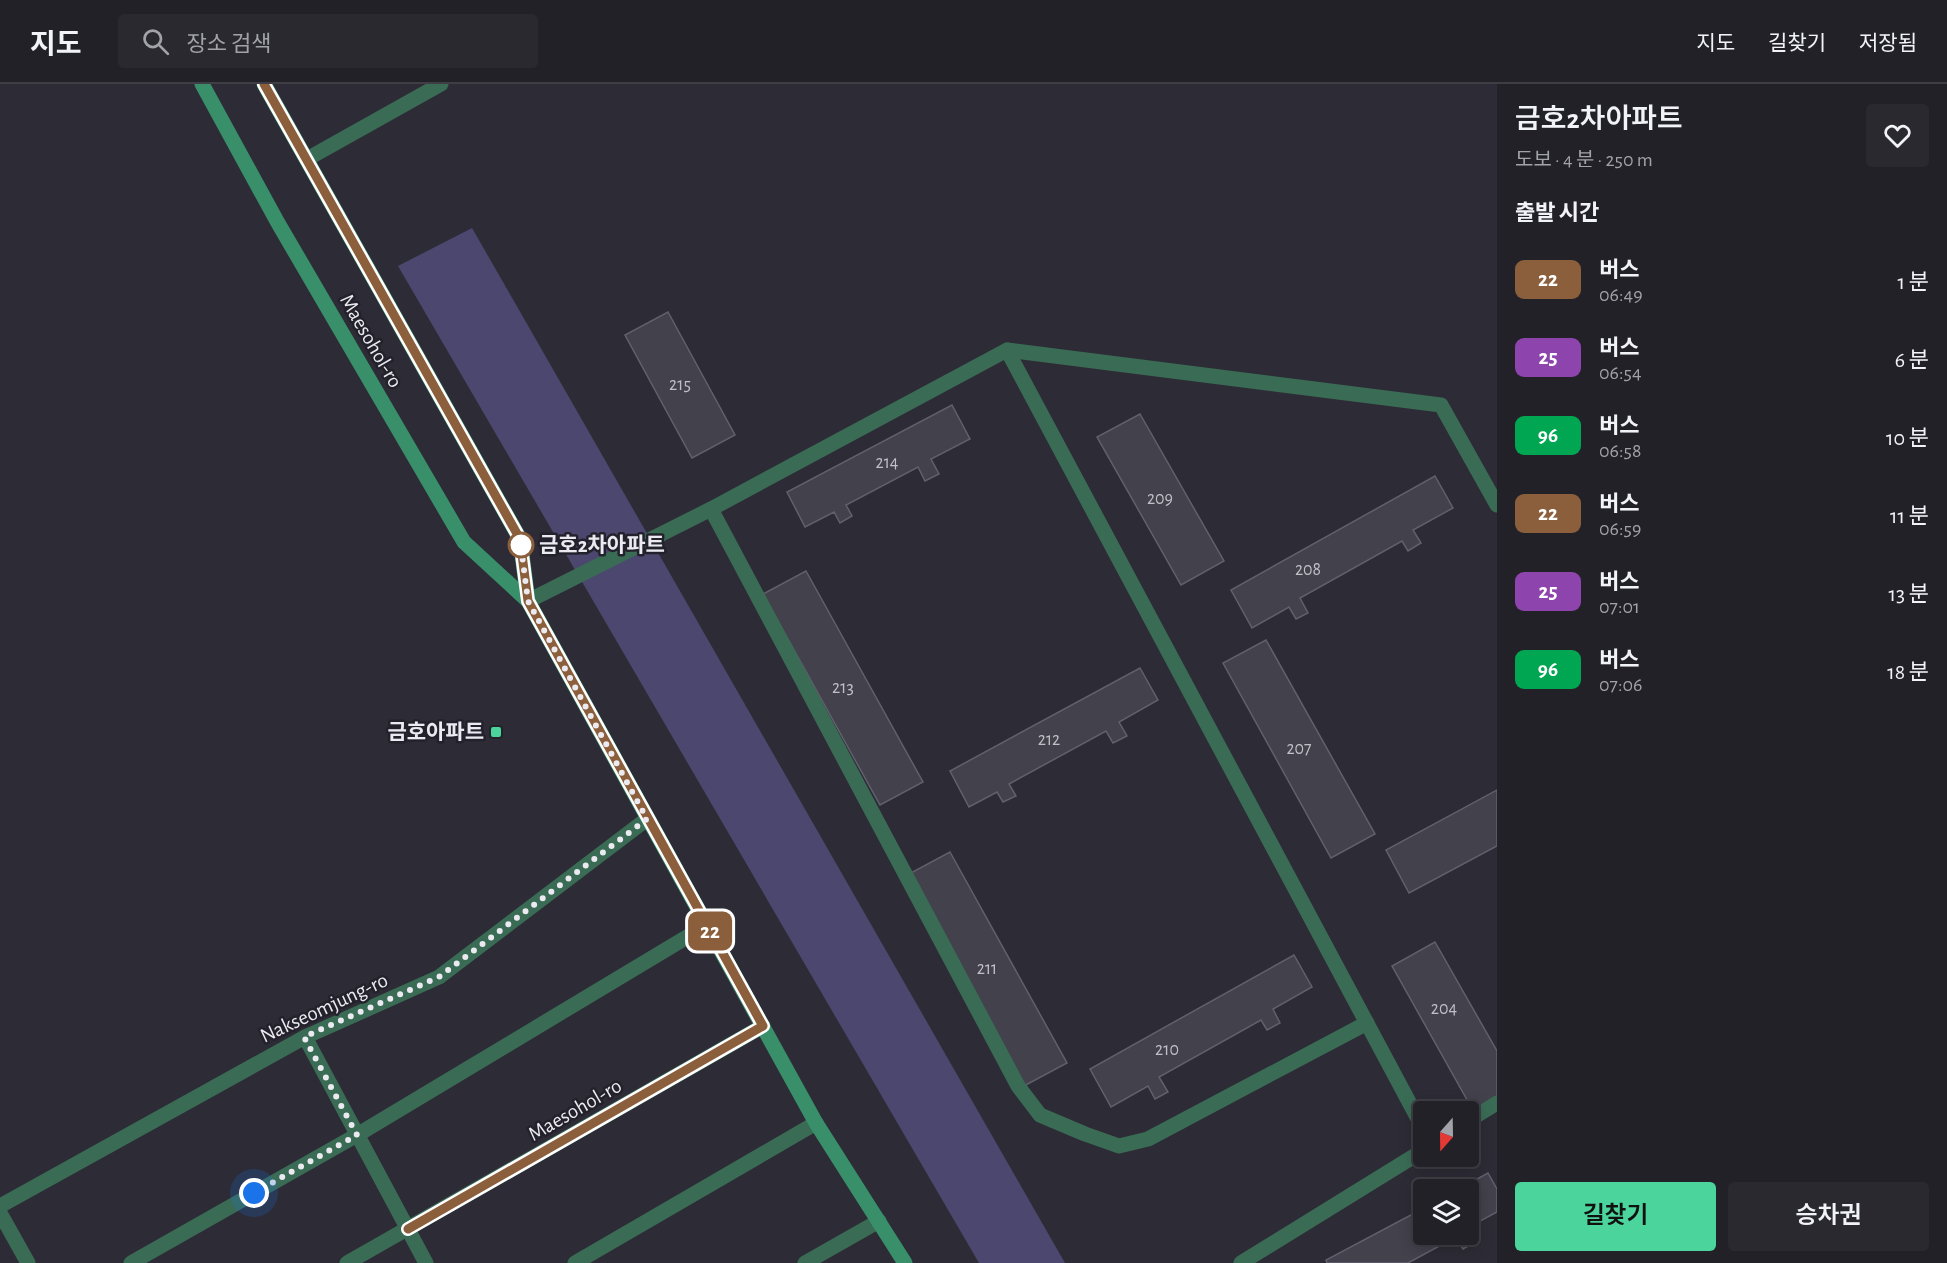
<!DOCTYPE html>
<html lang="ko">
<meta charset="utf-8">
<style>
:root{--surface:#222128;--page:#2a2930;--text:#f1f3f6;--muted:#a2a3a8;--line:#3f3e45;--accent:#4bd49b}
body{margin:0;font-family:"Alegreya Sans","Noto Sans KR",sans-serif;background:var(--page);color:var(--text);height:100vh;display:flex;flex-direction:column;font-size:22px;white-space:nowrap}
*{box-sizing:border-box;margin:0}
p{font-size:20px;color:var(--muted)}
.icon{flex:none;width:33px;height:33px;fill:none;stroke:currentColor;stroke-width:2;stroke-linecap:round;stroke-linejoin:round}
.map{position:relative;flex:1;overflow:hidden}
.side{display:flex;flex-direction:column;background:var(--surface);width:450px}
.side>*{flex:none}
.badge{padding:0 12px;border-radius:9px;font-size:21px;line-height:39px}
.needle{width:39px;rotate:200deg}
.controls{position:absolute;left:1413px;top:1017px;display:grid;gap:12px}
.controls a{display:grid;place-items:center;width:66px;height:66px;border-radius:6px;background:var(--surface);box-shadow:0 3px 15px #0003,0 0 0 2px var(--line);font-size:30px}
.you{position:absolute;width:30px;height:30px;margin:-15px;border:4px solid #fff;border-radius:50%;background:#1a73e8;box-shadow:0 0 0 9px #1a73e833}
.map>.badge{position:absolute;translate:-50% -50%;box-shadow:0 0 0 3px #fff}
h2{padding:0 18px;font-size:22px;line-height:54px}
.round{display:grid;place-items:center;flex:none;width:63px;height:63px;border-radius:6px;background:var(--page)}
.summary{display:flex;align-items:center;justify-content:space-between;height:102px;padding:0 18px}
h1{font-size:28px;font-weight:600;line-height:45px}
.cta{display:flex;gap:12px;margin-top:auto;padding:12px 18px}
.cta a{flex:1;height:69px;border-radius:6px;background:var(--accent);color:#111;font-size:24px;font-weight:600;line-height:69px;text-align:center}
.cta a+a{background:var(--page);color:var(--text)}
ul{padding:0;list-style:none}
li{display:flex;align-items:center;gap:18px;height:78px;padding:0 18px}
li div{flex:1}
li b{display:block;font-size:22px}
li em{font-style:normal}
li .badge{min-width:66px;font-weight:700;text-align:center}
header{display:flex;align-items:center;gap:36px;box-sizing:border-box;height:84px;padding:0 30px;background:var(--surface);border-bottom:2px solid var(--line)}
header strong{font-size:28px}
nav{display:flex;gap:33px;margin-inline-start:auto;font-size:21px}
.search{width:420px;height:54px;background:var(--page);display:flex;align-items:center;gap:15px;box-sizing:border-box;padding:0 21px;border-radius:6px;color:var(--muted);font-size:22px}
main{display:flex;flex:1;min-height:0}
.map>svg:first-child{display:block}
</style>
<header>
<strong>지도</strong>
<div class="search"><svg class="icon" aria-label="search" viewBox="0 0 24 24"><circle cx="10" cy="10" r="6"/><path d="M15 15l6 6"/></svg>장소 검색</div>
<nav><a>지도</a><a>길찾기</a><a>저장됨</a></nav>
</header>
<main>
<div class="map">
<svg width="1497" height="1179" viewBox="0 0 1497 1179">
<rect width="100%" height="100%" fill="#2d2c36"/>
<!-- green -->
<path fill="#4c476e" d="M 472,144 L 1065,1179 L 979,1179 L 398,182 Z"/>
<!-- building -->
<g fill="#42414c" stroke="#61606c" stroke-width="1.5">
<path d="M 668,228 L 735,351 L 692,374 L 625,251 Z"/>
<path d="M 952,321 L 970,355 L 931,375 L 939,390 L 925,397 L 918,383 L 846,421 L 852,432 L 840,439 L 834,428 L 805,443 L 787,408 Z"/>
<path d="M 1140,330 L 1224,477 L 1181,501 L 1097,353 Z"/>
<path d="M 1435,392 L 1453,424 L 1413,446 L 1421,459 L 1408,467 L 1402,457 L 1300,514 L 1308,529 L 1296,535 L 1289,523 L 1252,544 L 1231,506 Z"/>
<path d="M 806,487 L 923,698 L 880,721 L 763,510 Z"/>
<path d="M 1266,556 L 1375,750 L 1331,774 L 1223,579 Z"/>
<path d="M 1140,584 L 1158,616 L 1119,638 L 1127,652 L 1113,659 L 1106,647 L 1009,700 L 1016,712 L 1003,718 L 997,708 L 969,723 L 950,687 Z"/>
<path d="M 1497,706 L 1497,762 L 1409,809 L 1386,766 Z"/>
<path d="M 950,768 L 1067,979 L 1024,1002 L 907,791 Z"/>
<path d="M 1435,858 L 1497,967 L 1497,1018 L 1475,1030 L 1392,882 Z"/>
<path d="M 1294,871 L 1312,903 L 1273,925 L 1280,939 L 1267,946 L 1261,936 L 1159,993 L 1168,1008 L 1155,1015 L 1148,1002 L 1111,1023 L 1090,985 Z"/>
<path d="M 1488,1089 L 1497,1105 L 1497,1128 L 1469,1143 L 1477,1157 L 1463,1165 L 1456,1153 L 1408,1179 L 1327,1179 L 1326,1176 L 1424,1124 L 1424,1150 L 1468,1150 L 1468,1106 L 1457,1106 Z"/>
</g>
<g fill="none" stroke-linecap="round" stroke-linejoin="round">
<!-- minor -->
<g stroke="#3a6c55" stroke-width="15">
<path d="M 307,75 L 441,0"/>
<path d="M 1007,266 L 1424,1046"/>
<path d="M 711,425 L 1018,1002 L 1040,1031 L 1085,1050 L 1119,1062 L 1148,1055 L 1367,939"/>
<path d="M 528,517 L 711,425 L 1007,266 L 1441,321 L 1497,421"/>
<path d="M 305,953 L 426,1179"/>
<path d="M 1468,1037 L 1497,1019"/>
<path d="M 0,1129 L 28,1179"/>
<path d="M 131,1179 L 357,1051 L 707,841"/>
<path d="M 347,1179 L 763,942"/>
<path d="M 575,1179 L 816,1039"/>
<path d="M 805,1179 L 879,1137"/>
<path d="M 1241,1179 L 1424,1066"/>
</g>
<!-- tertiary -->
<path stroke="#3a6c55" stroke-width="15" d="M 0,1122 L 305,953 L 439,893 L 647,735"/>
<!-- secondary -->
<g stroke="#388f6a" stroke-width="15">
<path d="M 202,0 L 278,139 L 464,458 L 528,517 L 816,1039 L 905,1179"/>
<path d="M 264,0 L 520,455 L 528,517"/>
</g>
</g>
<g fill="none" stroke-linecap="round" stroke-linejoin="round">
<defs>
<path id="line" d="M 264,0 L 520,455 L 528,517 L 763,942 L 408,1145"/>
</defs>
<!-- line casing -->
<use href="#line" stroke="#fff" stroke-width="14"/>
<!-- line -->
<use href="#line" stroke="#8b5e3c" stroke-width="9"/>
<!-- walk -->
<path stroke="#ebeaf1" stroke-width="6" stroke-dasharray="0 10.8" d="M 254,1109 L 357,1051 L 304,953 L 439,893 L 647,735 L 528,517 L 520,455 L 521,461"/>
</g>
<!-- markers -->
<circle fill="#fff" stroke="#8b5e3c" stroke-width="3" cx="521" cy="461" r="12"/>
<rect fill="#4bd49b" stroke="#23222c" stroke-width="2" x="490" y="642" width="12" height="12" rx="3"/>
<g text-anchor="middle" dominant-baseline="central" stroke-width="5" stroke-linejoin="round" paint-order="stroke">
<!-- number labels -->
<g font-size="18" fill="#c1c0c8">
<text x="680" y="301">215</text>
<text x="887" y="379">214</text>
<text x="1160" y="415">209</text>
<text x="1308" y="486">208</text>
<text x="843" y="604">213</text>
<text x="1049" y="656">212</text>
<text x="1299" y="665">207</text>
<text x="987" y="885">211</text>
<text x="1444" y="925">204</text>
<text x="1167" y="966">210</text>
</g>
<!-- street labels -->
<g font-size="21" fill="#ebeaf1" stroke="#23222c">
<text transform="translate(371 257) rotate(60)">Maesohol-ro</text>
<text transform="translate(324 924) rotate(-25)">Nakseomjung-ro</text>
<text transform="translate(575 1026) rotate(-30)">Maesohol-ro</text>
</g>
<!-- stop labels -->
<g font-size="21" font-weight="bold" fill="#ebeaf1" stroke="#23222c" text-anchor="start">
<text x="539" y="461">금호2차아파트</text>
</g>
<!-- poi labels -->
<g font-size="21" font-weight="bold" fill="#ebeaf1" stroke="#23222c" text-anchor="end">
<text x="484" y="648">금호아파트</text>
</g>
</g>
</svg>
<div class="controls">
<a><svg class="needle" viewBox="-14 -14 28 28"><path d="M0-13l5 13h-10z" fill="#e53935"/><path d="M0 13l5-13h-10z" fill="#a2a3a8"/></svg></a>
<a><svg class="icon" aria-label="layers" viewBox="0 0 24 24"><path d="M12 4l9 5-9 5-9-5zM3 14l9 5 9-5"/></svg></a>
</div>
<div class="you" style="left:254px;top:1109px"></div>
<b class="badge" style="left:710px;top:847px;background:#8b5e3c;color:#fff">22</b>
</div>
<section class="side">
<div class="summary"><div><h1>금호2차아파트</h1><p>도보 · 4 분 · 250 m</p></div><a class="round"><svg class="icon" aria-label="heart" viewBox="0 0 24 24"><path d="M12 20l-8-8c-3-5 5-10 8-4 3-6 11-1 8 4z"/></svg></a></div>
<h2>출발 시간</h2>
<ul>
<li><span class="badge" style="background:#8b5e3c;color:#fff">22</span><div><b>버스</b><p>06:49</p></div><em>1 분</em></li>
<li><span class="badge" style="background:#8e44ad;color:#fff">25</span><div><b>버스</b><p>06:54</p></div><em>6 분</em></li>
<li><span class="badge" style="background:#00a651;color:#fff">96</span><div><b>버스</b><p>06:58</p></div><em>10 분</em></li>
<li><span class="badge" style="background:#8b5e3c;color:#fff">22</span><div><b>버스</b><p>06:59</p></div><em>11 분</em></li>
<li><span class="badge" style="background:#8e44ad;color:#fff">25</span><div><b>버스</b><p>07:01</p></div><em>13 분</em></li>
<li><span class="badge" style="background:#00a651;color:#fff">96</span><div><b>버스</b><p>07:06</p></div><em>18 분</em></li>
</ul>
<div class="cta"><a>길찾기</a><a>승차권</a></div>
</section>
</main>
